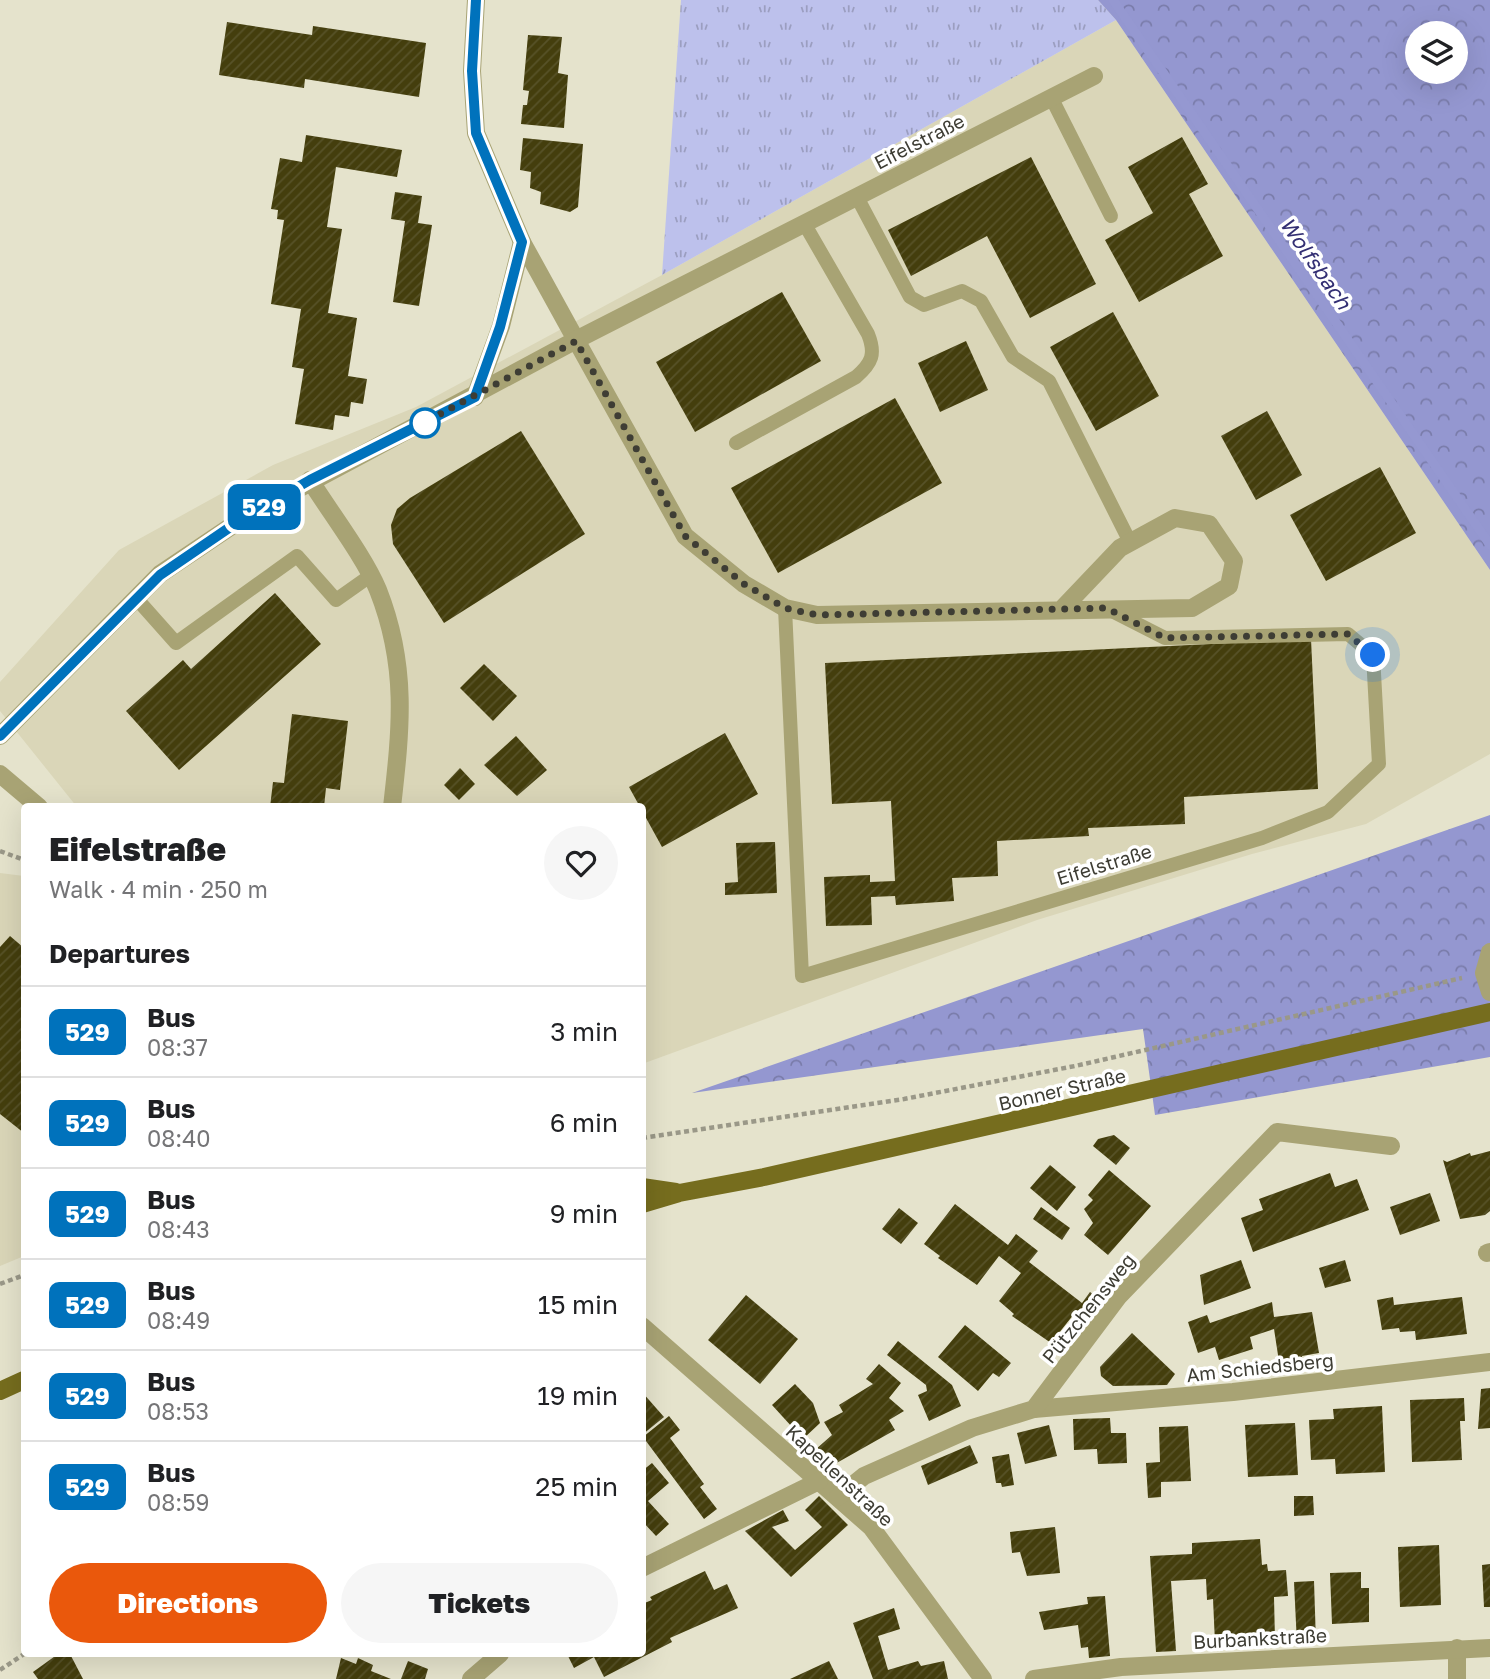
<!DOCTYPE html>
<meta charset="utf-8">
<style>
:root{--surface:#fff;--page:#f6f6f6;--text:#202124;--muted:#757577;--line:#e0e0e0;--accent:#ea580c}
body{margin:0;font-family:"Golos Text",sans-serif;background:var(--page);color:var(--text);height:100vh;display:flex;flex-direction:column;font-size:26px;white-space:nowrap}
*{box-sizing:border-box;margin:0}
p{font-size:23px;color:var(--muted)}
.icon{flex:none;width:38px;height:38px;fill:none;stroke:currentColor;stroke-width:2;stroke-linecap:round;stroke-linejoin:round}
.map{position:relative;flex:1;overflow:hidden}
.sheet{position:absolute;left:21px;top:803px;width:625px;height:854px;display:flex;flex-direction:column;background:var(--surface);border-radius:7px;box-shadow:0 7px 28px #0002}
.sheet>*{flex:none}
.badge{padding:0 14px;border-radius:10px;font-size:24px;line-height:46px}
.tools{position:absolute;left:1405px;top:21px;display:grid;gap:14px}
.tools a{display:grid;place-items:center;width:63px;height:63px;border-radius:50%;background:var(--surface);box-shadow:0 7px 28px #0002;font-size:35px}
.you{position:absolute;width:35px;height:35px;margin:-18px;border:5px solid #fff;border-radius:50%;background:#1a73e8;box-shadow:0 0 0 10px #1a73e833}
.map>.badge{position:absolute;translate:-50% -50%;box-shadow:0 0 0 4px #fff}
h2{padding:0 28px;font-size:26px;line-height:63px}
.round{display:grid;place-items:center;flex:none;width:74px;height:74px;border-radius:37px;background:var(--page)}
.headline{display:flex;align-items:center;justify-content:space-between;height:119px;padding:0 28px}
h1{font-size:33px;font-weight:800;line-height:52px}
.primary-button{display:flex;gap:14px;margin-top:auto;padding:14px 28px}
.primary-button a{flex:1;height:80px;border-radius:42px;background:var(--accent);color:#fff;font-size:28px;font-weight:800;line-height:80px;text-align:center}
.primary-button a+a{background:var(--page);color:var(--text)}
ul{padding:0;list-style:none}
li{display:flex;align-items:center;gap:21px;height:91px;padding:0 28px;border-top:2px solid var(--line)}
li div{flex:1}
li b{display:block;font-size:26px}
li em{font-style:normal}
li .badge{min-width:77px;font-weight:700;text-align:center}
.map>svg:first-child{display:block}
</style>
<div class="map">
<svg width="1490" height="1679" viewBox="0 0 1490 1679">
<defs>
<pattern id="grass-tufts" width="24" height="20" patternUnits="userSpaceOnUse" patternTransform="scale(1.75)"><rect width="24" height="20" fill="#bdc1ec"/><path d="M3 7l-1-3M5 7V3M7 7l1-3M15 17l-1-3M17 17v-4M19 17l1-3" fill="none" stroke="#9b9ec0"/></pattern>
<pattern id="forest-crowns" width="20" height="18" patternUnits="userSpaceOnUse" patternTransform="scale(1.75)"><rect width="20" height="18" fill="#9497d0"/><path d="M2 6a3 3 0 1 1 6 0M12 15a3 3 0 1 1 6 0" fill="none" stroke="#7a7caa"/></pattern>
<pattern id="building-hatch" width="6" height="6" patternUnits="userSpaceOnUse" patternTransform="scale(1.75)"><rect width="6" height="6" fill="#443e0d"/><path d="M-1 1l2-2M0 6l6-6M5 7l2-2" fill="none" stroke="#575228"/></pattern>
</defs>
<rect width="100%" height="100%" fill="#e5e3cc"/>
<!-- built -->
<g fill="#dad6b8">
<path d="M 1116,20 L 1490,570 L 1490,754 L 1366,824 L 1252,854 L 1037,920 L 642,1064 L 642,807 L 77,807 L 0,711 L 0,682 L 119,550 L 273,465 L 416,407 L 662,275 Z"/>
<path d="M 0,873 L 24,876 L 24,1256 L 0,1266 Z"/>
</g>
<!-- grass -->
<path fill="url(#grass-tufts)" d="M 681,0 L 1098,0 L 1116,20 L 662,275 Z"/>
<!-- forest -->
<g fill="url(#forest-crowns)" fill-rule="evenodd">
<path d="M 1098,0 L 1490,0 L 1490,570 L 1116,20 ZM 1418,33 L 1456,33 L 1456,72 L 1418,72 Z"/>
<path d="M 1490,815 L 1490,1057 L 1155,1115 L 1143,1029 L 692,1093 Z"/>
</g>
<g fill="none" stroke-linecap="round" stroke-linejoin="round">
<!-- stream -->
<path stroke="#9598d1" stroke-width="9" d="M 1113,0 L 1490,545"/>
</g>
<!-- building -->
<g fill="url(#building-hatch)">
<path d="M 227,22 L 312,35 L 313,26 L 426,43 L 419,97 L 305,79 L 304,88 L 219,75 Z"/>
<path d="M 528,35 L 562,37 L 558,73 L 568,75 L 564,128 L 521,124 L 523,105 L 527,105 L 529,91 L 523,90 Z"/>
<path d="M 306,135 L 402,150 L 397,177 L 336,167 L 327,227 L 342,229 L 328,313 L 357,318 L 348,376 L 367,379 L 363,404 L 351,402 L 349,417 L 335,415 L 333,430 L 295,424 L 304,369 L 292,367 L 301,309 L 271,304 L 284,220 L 277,219 L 278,210 L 271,209 L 280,158 L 302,162 Z"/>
<path d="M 1182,137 L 1208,184 L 1189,194 L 1223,256 L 1139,302 L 1105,240 L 1153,213 L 1128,167 Z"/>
<path d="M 523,138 L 583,144 L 578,207 L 570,212 L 540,204 L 541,192 L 530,188 L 531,172 L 520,170 Z"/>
<path d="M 1031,157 L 1096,284 L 1030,318 L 987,236 L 911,276 L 888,230 Z"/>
<path d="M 395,192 L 422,196 L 418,223 L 432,225 L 419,306 L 393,302 L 405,221 L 391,219 Z"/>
<path d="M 782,292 L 821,361 L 695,432 L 656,362 Z"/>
<path d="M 1113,312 L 1159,396 L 1096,431 L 1050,347 Z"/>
<path d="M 966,341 L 988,390 L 940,412 L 918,363 Z"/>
<path d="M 895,398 L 942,483 L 778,573 L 731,488 Z"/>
<path d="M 1267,411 L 1302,475 L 1256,500 L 1221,436 Z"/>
<path d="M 521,431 L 585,534 L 444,623 L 393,544 L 391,525 L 397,509 L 410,498 Z"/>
<path d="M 1380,467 L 1416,533 L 1326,581 L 1290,515 Z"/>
<path d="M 275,593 L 321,644 L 179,770 L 126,711 L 183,660 L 191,669 Z"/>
<path d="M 1311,639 L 1318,789 L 1184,797 L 1185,824 L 1088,828 L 1089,836 L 997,841 L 998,876 L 952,878 L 954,901 L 896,905 L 895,896 L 871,897 L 872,925 L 826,926 L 824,877 L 870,875 L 870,882 L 895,881 L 891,801 L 832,804 L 825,663 Z"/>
<path d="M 484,664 L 517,696 L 493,721 L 460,688 Z"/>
<path d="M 292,714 L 348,721 L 340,790 L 326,788 L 324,807 L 270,807 L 273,782 L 284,783 Z"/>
<path d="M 725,733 L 758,794 L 662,847 L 629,787 Z"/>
<path d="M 516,736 L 547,770 L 517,796 L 484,765 Z"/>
<path d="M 460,768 L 475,784 L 459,800 L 444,785 Z"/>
<path d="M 775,842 L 777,893 L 725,895 L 725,883 L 738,882 L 736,843 Z"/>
<path d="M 10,936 L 24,948 L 24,1133 L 0,1114 L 0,947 Z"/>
<path d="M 1114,1135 L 1130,1148 L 1116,1165 L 1093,1146 L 1098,1139 Z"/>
<path d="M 1490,1151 L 1490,1211 L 1485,1215 L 1460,1219 L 1443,1160 L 1447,1162 L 1470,1153 L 1471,1156 Z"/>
<path d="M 1050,1165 L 1076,1187 L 1057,1211 L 1030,1188 Z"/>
<path d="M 1109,1170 L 1151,1206 L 1108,1255 L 1084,1235 L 1093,1223 L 1084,1209 L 1093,1200 L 1088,1195 Z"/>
<path d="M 1330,1173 L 1335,1187 L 1357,1179 L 1369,1210 L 1253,1252 L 1241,1218 L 1263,1210 L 1259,1199 Z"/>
<path d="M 1430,1193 L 1440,1221 L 1400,1235 L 1390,1207 Z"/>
<path d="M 955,1204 L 1008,1245 L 1016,1234 L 1038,1251 L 1029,1262 L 1082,1303 L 1090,1292 L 1101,1300 L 1085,1322 L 1074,1314 L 1051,1343 L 1012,1316 L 1014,1314 L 999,1301 L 1021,1273 L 999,1256 L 977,1285 L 938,1258 L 940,1256 L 924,1244 Z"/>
<path d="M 1041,1207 L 1070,1228 L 1062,1240 L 1033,1219 Z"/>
<path d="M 899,1208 L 918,1223 L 901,1244 L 882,1229 Z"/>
<path d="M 1241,1260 L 1251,1288 L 1204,1305 L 1200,1275 Z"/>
<path d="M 1345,1260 L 1351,1281 L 1325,1288 L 1319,1268 Z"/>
<path d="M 746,1295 L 798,1339 L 760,1384 L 708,1340 Z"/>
<path d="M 1393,1297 L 1394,1305 L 1462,1297 L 1467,1334 L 1416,1340 L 1415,1331 L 1400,1332 L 1399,1328 L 1382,1330 L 1377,1300 Z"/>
<path d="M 1272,1302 L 1274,1317 L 1312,1312 L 1319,1353 L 1302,1356 L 1303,1365 L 1280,1368 L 1274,1329 L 1250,1337 L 1253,1349 L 1219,1360 L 1215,1347 L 1198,1353 L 1188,1322 L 1207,1315 L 1210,1323 Z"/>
<path d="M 965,1325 L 1011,1363 L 999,1377 L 993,1373 L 978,1391 L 938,1357 Z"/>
<path d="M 1132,1333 L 1175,1374 L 1167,1385 L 1113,1386 L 1101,1376 L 1100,1367 Z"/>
<path d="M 898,1341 L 952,1385 L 961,1406 L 929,1421 L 918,1395 L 927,1391 L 926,1385 L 887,1355 Z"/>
<path d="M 879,1364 L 901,1383 L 889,1398 L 904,1411 L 889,1420 L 895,1430 L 826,1469 L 815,1450 L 832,1435 L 824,1422 L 843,1412 L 839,1405 L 873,1384 L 866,1379 Z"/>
<path d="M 795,1384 L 813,1403 L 820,1423 L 803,1439 L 772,1405 Z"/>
<path d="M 1490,1388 L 1490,1428 L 1478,1429 L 1481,1389 Z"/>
<path d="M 642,1392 L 664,1417 L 642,1435 Z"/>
<path d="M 1464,1398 L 1465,1421 L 1460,1421 L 1462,1460 L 1412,1462 L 1410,1400 Z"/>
<path d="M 1382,1406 L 1385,1472 L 1336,1474 L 1335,1459 L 1311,1460 L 1309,1420 L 1334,1419 L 1333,1409 Z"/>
<path d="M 669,1416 L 680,1430 L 670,1438 L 704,1484 L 700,1487 L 717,1509 L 704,1519 L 643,1437 Z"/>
<path d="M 1110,1418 L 1111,1433 L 1126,1433 L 1127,1463 L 1098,1464 L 1097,1449 L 1074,1450 L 1073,1419 Z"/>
<path d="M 1295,1423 L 1298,1475 L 1248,1477 L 1245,1425 Z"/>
<path d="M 1049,1425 L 1057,1456 L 1025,1464 L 1017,1433 Z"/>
<path d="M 1188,1426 L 1191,1481 L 1161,1482 L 1161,1497 L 1148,1498 L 1146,1463 L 1160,1462 L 1159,1427 Z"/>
<path d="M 970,1445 L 978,1463 L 928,1485 L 921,1466 Z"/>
<path d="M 1009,1454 L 1014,1485 L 1002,1487 L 1001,1483 L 996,1483 L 992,1457 Z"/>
<path d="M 652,1463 L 669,1483 L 648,1501 L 669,1524 L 656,1536 L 642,1521 L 642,1471 Z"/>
<path d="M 819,1496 L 848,1525 L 791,1577 L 745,1531 L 783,1510 L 789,1521 L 772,1527 L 795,1550 L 822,1527 L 805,1510 Z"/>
<path d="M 1294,1496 L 1313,1496 L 1314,1515 L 1294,1516 Z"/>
<path d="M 1055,1527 L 1060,1573 L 1027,1576 L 1020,1552 L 1012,1553 L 1010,1532 Z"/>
<path d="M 1260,1539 L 1262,1565 L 1267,1564 L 1268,1571 L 1286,1570 L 1288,1596 L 1274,1597 L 1275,1641 L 1215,1643 L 1213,1599 L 1207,1600 L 1206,1579 L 1171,1581 L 1176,1651 L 1156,1652 L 1150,1556 L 1192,1554 L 1192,1543 Z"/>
<path d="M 1439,1545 L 1441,1605 L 1400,1607 L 1398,1547 Z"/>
<path d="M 1490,1564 L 1490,1607 L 1484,1607 L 1482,1565 Z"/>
<path d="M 705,1571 L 714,1590 L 727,1584 L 738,1608 L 670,1638 L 672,1642 L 604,1677 L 594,1657 L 574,1668 L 567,1654 L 642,1654 L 642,1604 L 652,1600 L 650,1597 Z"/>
<path d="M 1361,1572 L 1361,1588 L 1369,1588 L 1369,1622 L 1332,1624 L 1330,1573 Z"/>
<path d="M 1314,1581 L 1316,1643 L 1297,1644 L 1294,1582 Z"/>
<path d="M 1105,1596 L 1110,1656 L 1089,1658 L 1088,1647 L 1081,1648 L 1078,1625 L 1044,1630 L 1039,1612 L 1088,1604 L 1087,1597 Z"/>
<path d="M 894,1608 L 900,1629 L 878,1636 L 888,1670 L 918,1661 L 921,1666 L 944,1661 L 948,1679 L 873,1679 L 853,1623 Z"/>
<path d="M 58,1654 L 70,1654 L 83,1679 L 38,1679 L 33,1672 Z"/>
<path d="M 341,1658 L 356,1664 L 358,1658 L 373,1665 L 371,1671 L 391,1679 L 336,1679 Z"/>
<path d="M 408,1661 L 428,1669 L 425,1679 L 401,1679 Z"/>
<path d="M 829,1661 L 838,1679 L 790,1679 Z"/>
</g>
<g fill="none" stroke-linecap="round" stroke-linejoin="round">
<!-- path -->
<g stroke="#9a9888" stroke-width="4.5" stroke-dasharray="5 3.5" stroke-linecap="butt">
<path d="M 0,851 L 24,860"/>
<path d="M 642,1138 L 904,1099 L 1075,1066 L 1462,978"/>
<path d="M 0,1284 L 24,1275"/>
<path d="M 0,1670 L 24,1654"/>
</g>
<!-- service -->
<g stroke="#a8a374" stroke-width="14">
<path d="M 1051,97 L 1111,216"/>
<path d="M 857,197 L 910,297 L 924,305 L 962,291 L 981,301 L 1013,357 L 1049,381 L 1130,542"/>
<path d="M 736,443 L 856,377 C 872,363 876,354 868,334 L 804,223"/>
<path d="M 136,598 L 176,643 L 297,556 L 336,600 L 370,576"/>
<path d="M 785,608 L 802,976 L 1262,838 L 1328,812 L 1379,764 L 1373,655 L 1348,634 L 1165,638 L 1110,610"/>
</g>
<!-- minor -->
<g stroke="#a8a374" stroke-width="18">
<path d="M 476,0 L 472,71 L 476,133 L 522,242 L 576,340 L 685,536 L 744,584 L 785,608 L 817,615 L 1192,608 L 1229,586 L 1234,561 L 1209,524 L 1175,518 L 1120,548 L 1062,609"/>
<path d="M 475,397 L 501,326 L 522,242"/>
<path d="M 310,480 C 330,512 365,558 378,590 C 408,666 401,728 392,807"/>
<path d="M 0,736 L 160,574 L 242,519 L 576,340 L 1094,76"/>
<path d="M 1490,952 L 1484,973 L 1490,992"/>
<path d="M 1487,1253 L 1490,1252"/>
<path d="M 642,1326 L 871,1527 L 983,1679"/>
<path d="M 1034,1409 L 1233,1392 L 1490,1362"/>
<path d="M 838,1497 L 864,1476 L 972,1428 L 1034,1409 L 1118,1297 L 1277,1132 L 1391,1146"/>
<path d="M 642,1568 L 819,1481"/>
<path d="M 1457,1648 L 1457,1679"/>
<path d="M 471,1679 L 500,1654"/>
<path d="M 1034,1679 L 1121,1667 L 1490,1648"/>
</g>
<!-- tertiary -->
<path stroke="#a8a374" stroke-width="18" d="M 0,774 L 39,807"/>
<!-- primary -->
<g stroke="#766d1e" stroke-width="18">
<path d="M 642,1187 L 676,1192"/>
<path d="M 642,1204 L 679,1193 L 764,1177 L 1490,1012"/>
<path d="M 0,1391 L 24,1380"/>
</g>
</g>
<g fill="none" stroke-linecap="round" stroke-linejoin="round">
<defs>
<path id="line" d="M 0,736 L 160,575 L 242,519 L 310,480 L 475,397 L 500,327 L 522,242 L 476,133 L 472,71 L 476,0"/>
</defs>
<!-- line casing -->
<use href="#line" stroke="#fff" stroke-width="16"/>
<!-- line -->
<use href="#line" stroke="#0072bc" stroke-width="10"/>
<!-- walk -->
<path stroke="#3e3d34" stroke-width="7" stroke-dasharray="0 12.6" d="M 425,423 L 416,427 L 576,341 L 685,536 L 744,584 L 785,608 L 817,615 L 1106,608 L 1165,638 L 1348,634 L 1373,655"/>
</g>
<!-- markers -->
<circle fill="#fff" stroke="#0072bc" stroke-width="3.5" cx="425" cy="423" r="14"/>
<g text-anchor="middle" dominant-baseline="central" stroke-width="7" stroke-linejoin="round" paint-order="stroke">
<!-- street labels -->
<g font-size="19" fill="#3e3d34" stroke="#fff">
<text transform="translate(919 141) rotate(-27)">Eifelstraße</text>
<text transform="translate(1104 864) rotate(-17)">Eifelstraße</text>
<text transform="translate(1062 1089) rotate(-13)">Bonner Straße</text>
<text transform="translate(1088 1308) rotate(-51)">Pützchensweg</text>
<text transform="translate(1260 1367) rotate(-6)">Am Schiedsberg</text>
<text transform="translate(840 1475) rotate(43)">Kapellenstraße</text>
<text transform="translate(1260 1638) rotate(-3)">Burbankstraße</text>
</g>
<!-- water labels -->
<g font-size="21" font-style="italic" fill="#332f73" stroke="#fff">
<text transform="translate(1316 263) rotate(55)">Wolfsbach</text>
</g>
</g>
</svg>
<div class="tools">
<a><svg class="icon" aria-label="layers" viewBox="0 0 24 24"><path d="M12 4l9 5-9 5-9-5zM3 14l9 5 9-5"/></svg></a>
</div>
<div class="you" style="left:1373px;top:655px"></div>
<b class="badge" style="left:264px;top:507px;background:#0072bc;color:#fff">529</b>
<section class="sheet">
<div class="headline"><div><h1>Eifelstraße</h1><p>Walk · 4 min · 250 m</p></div><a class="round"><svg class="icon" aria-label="heart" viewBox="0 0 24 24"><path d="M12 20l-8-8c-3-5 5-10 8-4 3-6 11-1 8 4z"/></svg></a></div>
<h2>Departures</h2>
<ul>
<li><span class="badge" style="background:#0072bc;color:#fff">529</span><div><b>Bus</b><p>08:37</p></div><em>3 min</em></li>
<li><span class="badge" style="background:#0072bc;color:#fff">529</span><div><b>Bus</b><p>08:40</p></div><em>6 min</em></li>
<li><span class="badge" style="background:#0072bc;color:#fff">529</span><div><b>Bus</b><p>08:43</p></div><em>9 min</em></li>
<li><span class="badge" style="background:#0072bc;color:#fff">529</span><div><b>Bus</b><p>08:49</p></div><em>15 min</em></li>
<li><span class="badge" style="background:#0072bc;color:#fff">529</span><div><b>Bus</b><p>08:53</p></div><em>19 min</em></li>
<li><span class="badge" style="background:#0072bc;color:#fff">529</span><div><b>Bus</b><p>08:59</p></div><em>25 min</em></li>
</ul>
<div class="primary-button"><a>Directions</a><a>Tickets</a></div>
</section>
</div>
